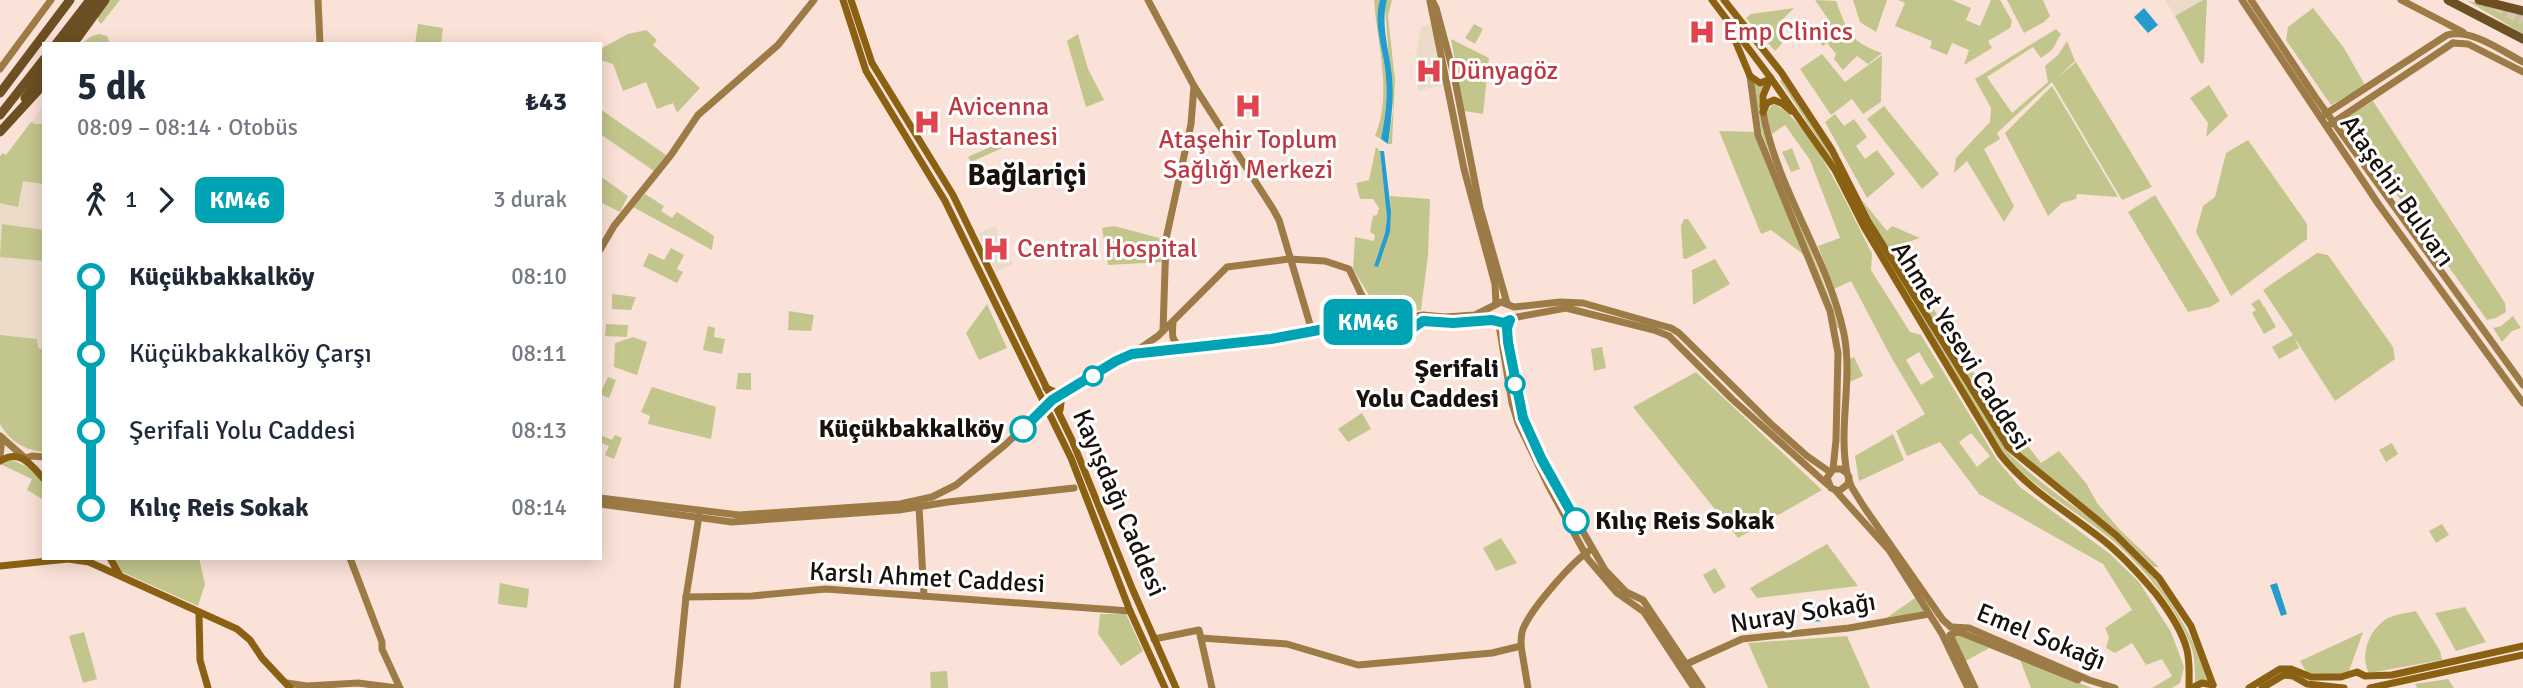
<!DOCTYPE html>
<html lang="tr">
<meta charset="utf-8">
<style>
:root{--surface:#fff;--page:#f2f2f3;--text:#1f2937;--muted:#747a83}
body{margin:0;font-family:Signika,sans-serif;background:var(--page);color:var(--text);height:100vh;display:flex;flex-direction:column;font-size:26px;white-space:nowrap}
*{box-sizing:border-box;margin:0}
p{font-size:23px;color:var(--muted)}
.icon{flex:none;width:38px;height:38px;fill:none;stroke:currentColor;stroke-width:2;stroke-linecap:round;stroke-linejoin:round}
.map{position:relative;flex:1;overflow:hidden}
.sheet{position:absolute;left:42px;top:42px;width:560px;height:518px;display:flex;flex-direction:column;background:var(--surface);border-radius:0px;box-shadow:0 4px 18px #0003}
.sheet>*{flex:none}
.badge{padding:0 14px;border-radius:10px;font-size:24px;line-height:46px}
.map>.badge{position:absolute;translate:-50% -50%;box-shadow:0 0 0 4px #fff}
.legs{display:flex;align-items:center;gap:10px;height:77px;padding:0 35px;font-size:23px}
.legs p{margin-inline-start:auto}
.overview{display:flex;align-items:center;justify-content:space-between;height:119px;padding:0 35px}
h1{font-size:38px;font-weight:800;line-height:52px}
ul{padding:0 35px;list-style:none}
li{display:flex;align-items:center;gap:24px;height:77px;font-size:26px}
li i{display:grid;place-items:center;width:10px;height:100%;margin:0 9px;background:currentColor}
li i::after{content:'';width:18px;height:18px;margin:-9px;border:5px solid;border-radius:50%;background:var(--surface)}
li p{margin-inline-start:auto}
li:first-child i{background:linear-gradient(#0000 50%,currentColor 0)}
li:last-child i{background:linear-gradient(currentColor 50%,#0000 0)}
.map>svg:first-child{display:block}
</style>
<div class="map">
<svg width="2523" height="688" viewBox="0 0 2523 688">
<rect width="100%" height="100%" fill="#fbe2d8"/>
<!-- medical -->
<g fill="#eddbca">
<path d="M 2165,0 L 2203,0 L 2175,16 Z"/>
<path d="M 1431,24 L 1444,85 L 1418,91 L 1416,56 L 1421,26 Z"/>
<path d="M 44,105 L 44,452 L 27,450 L 18,444 L 7,436 L 0,424 L 0,156 L 3,153 L 6,155 Z"/>
<path d="M 995,226 L 1013,264 L 996,272 L 978,233 Z"/>
</g>
<!-- green -->
<g fill="#c3c68c" fill-rule="evenodd">
<path d="M 105,0 L 120,0 L 101,24 L 98,21 L 98,15 Z"/>
<path d="M 1374,0 L 1380,0 C 1372,25 1385,53 1386,78 C 1388,98 1385,119 1381,139 L 1375,136 C 1393,94 1377,44 1374,0 Z"/>
<path d="M 1387,0 L 1392,0 L 1388,16 L 1395,80 L 1392,144 L 1388,144 L 1393,111 L 1385,7 Z"/>
<path d="M 1815,0 L 1836,1 C 1849,34 1848,40 1882,53 L 1868,64 L 1857,56 L 1843,70 L 1834,59 L 1836,54 L 1827,43 L 1823,46 L 1813,34 L 1830,22 Z"/>
<path d="M 1853,0 L 1887,0 L 1876,32 L 1860,22 Z"/>
<path d="M 1898,0 L 1952,0 L 1971,8 L 1966,20 L 1980,26 L 1991,0 L 2000,0 L 2012,21 L 2010,28 L 1988,41 L 1992,48 L 1964,65 L 1969,50 L 1952,43 L 1947,55 L 1930,48 L 1932,41 L 1895,26 L 1905,3 Z"/>
<path d="M 2007,0 L 2043,0 L 2050,16 L 2044,22 L 2024,33 Z"/>
<path d="M 2203,0 L 2207,0 L 2204,62 L 2201,64 L 2175,16 Z"/>
<path d="M 2466,0 L 2523,15 L 2523,34 Z"/>
<path d="M 1794,8 L 1777,25 L 1784,41 L 1775,51 L 1746,18 L 1751,14 Z"/>
<path d="M 2313,8 L 2344,48 L 2365,85 L 2331,105 L 2286,40 L 2288,27 Z"/>
<path d="M 418,24 L 443,28 L 441,44 L 415,44 Z"/>
<path d="M 1474,24 L 1483,29 L 1475,44 L 1465,38 Z"/>
<path d="M 2056,29 L 2061,34 L 2052,50 L 2041,58 L 2033,47 L 1987,77 L 2012,113 L 2048,82 L 2045,66 L 2058,55 L 2067,41 L 2075,61 L 2057,78 L 2076,62 L 2152,187 L 2122,200 L 2052,82 L 1997,133 L 2000,139 L 1984,149 L 2014,206 L 2004,222 L 1967,161 L 1954,173 L 1956,158 L 1990,122 L 1991,108 L 1975,79 Z"/>
<path d="M 646,30 L 657,40 L 653,45 L 700,88 L 677,113 L 673,103 L 657,109 L 646,82 L 623,91 L 613,64 L 600,60 L 600,49 L 628,34 Z"/>
<path d="M 99,34 L 107,36 L 110,44 L 81,44 L 92,36 Z"/>
<path d="M 1078,34 L 1088,69 L 1104,100 L 1086,107 L 1067,41 Z"/>
<path d="M 1451,39 L 1489,58 L 1483,114 L 1464,111 Z"/>
<path d="M 1822,54 L 1845,82 L 1882,55 L 1881,102 L 1863,114 L 1852,99 L 1831,115 L 1800,69 Z"/>
<path d="M 1782,79 L 1841,169 L 2005,449 C 2041,488 2088,512 2126,548 C 2165,584 2189,631 2210,679 L 2195,683 C 2195,670 2195,657 2191,646 C 2178,609 2140,563 2111,539 C 2074,509 2033,489 2003,452 L 1873,238 L 1839,171 L 1780,81 Z"/>
<path d="M 1754,84 L 1764,85 L 1759,100 L 1765,133 L 1834,310 L 1839,328 L 1837,328 L 1762,134 Z"/>
<path d="M 2209,85 L 2228,116 L 2206,137 L 2208,123 L 2190,98 Z"/>
<path d="M 2052,86 L 2118,197 L 2077,194 L 2076,199 L 2062,203 L 2048,216 L 2005,133 Z"/>
<path d="M 2373,101 L 2505,303 L 2506,312 L 2496,318 L 2487,320 L 2343,120 Z"/>
<path d="M 1773,104 C 1810,118 1852,216 1872,253 L 1871,270 L 1910,332 L 1921,335 L 1997,460 L 2020,487 L 2110,554 L 2139,582 L 2171,632 L 2184,667 L 2180,683 L 2172,688 L 2152,688 L 2172,676 L 2162,659 L 2146,665 L 2132,643 L 2115,653 L 2106,648 L 2109,637 L 2105,628 L 2132,610 L 2103,564 L 1979,494 L 1940,442 L 1907,456 L 1896,431 L 1925,414 L 1891,357 L 1851,281 L 1834,289 L 1818,246 L 1840,238 L 1810,160 L 1785,125 L 1772,134 L 1766,113 ZM 1919,352 L 1934,377 L 1921,385 L 1906,360 ZM 1971,433 L 1990,456 L 1977,467 L 1959,442 Z"/>
<path d="M 1884,106 L 1939,174 L 1922,189 L 1867,119 Z"/>
<path d="M 600,109 L 666,155 L 654,171 L 600,134 Z"/>
<path d="M 1835,114 L 1844,126 L 1854,119 L 1867,137 L 1856,146 L 1865,159 L 1877,150 L 1895,174 L 1867,198 L 1825,122 Z"/>
<path d="M 31,122 L 36,124 L 44,124 L 44,184 L 23,181 L 18,207 L 0,203 L 0,156 L 3,153 L 6,155 Z"/>
<path d="M 1025,131 L 1027,137 L 971,162 L 968,157 Z"/>
<path d="M 1719,131 L 1757,132 L 1804,255 L 1771,230 L 1761,234 Z"/>
<path d="M 2248,140 L 2307,224 L 2307,239 L 2231,296 L 2196,232 L 2203,206 L 2215,197 L 2226,153 Z"/>
<path d="M 1376,147 L 1380,151 L 1387,218 L 1385,233 L 1374,266 L 1378,267 L 1391,211 L 1390,196 L 1430,199 L 1428,255 L 1421,310 L 1397,315 L 1385,312 L 1375,305 L 1353,269 L 1355,237 L 1374,241 L 1375,235 L 1370,232 L 1373,216 L 1377,215 L 1379,208 L 1373,199 L 1360,199 L 1356,183 L 1369,180 Z"/>
<path d="M 1792,148 L 1800,169 L 1791,172 L 1782,152 Z"/>
<path d="M 600,176 L 628,196 L 620,212 L 600,202 Z"/>
<path d="M 645,194 L 664,206 L 661,211 L 672,218 L 677,212 L 714,236 L 712,250 L 633,207 Z"/>
<path d="M 2155,195 L 2220,301 L 2210,307 L 2188,312 L 2128,212 Z"/>
<path d="M 1861,199 L 1887,231 L 1892,226 L 1920,238 L 1891,248 L 1884,243 Z"/>
<path d="M 1684,219 L 1688,219 L 1707,248 L 1686,259 L 1683,258 L 1681,226 Z"/>
<path d="M 2,224 L 44,230 L 44,261 L 0,257 Z"/>
<path d="M 1114,226 L 1163,239 L 1163,262 L 1108,265 L 1102,228 Z"/>
<path d="M 671,248 L 684,255 L 677,269 L 683,272 L 677,283 L 643,266 L 649,253 L 664,260 Z"/>
<path d="M 2317,253 L 2328,255 L 2393,347 L 2395,359 L 2335,401 L 2294,337 L 2299,348 L 2279,359 L 2272,347 L 2293,335 L 2263,290 Z"/>
<path d="M 1715,259 L 1730,284 L 1693,305 L 1692,270 Z"/>
<path d="M 1908,268 L 1981,385 L 2041,463 L 2059,451 L 2086,483 L 2097,503 L 2120,530 L 2159,567 L 2154,567 L 2116,530 L 2053,482 L 2011,444 L 1913,288 L 1909,278 Z"/>
<path d="M 612,294 L 636,297 L 631,310 L 612,309 Z"/>
<path d="M 2259,299 L 2263,305 L 2261,307 L 2264,306 L 2276,327 L 2264,334 L 2252,313 L 2256,310 L 2251,304 Z"/>
<path d="M 987,304 L 1007,348 L 979,360 L 966,333 Z"/>
<path d="M 789,311 L 814,315 L 811,331 L 788,330 Z"/>
<path d="M 2513,316 L 2521,328 L 2512,331 L 2502,342 L 2493,328 L 2501,326 Z"/>
<path d="M 606,324 L 628,325 L 627,337 L 605,336 Z"/>
<path d="M 708,326 L 715,328 L 714,337 L 725,339 L 722,354 L 703,350 Z"/>
<path d="M 0,335 L 37,339 L 38,348 L 44,350 L 44,452 C 23,449 11,442 0,424 Z"/>
<path d="M 633,337 L 647,342 L 637,375 L 614,367 L 615,343 Z"/>
<path d="M 1602,347 L 1606,368 L 1594,371 L 1591,349 Z"/>
<path d="M 1854,357 L 1863,376 L 1849,382 L 1848,360 Z"/>
<path d="M 1696,372 L 1822,490 L 1738,538 L 1633,407 Z"/>
<path d="M 738,373 L 751,373 L 751,390 L 736,389 Z"/>
<path d="M 608,377 L 616,380 L 609,398 L 600,394 Z"/>
<path d="M 652,387 L 716,407 L 711,439 L 648,424 L 650,416 L 641,412 Z"/>
<path d="M 1362,413 L 1371,429 L 1348,442 L 1338,429 Z"/>
<path d="M 1893,434 L 1904,460 L 1859,481 L 1855,456 Z"/>
<path d="M 600,435 L 612,440 L 615,435 L 622,438 L 614,459 L 605,455 L 609,446 L 600,442 Z"/>
<path d="M 2392,443 L 2398,454 L 2386,462 L 2379,450 Z"/>
<path d="M 10,459 L 28,467 L 44,484 L 44,500 L 27,490 L 32,479 L 0,464 Z"/>
<path d="M 2442,524 L 2449,535 L 2436,543 L 2429,531 Z"/>
<path d="M 1501,538 L 1517,563 L 1496,571 L 1483,548 Z"/>
<path d="M 1827,544 L 1858,586 L 1757,598 L 1750,588 Z"/>
<path d="M 114,558 L 199,558 L 205,584 L 198,606 L 122,572 Z"/>
<path d="M 1715,568 L 1726,587 L 1714,594 L 1703,575 Z"/>
<path d="M 500,583 L 529,589 L 527,608 L 498,604 Z"/>
<path d="M 1915,598 L 1927,612 L 1885,619 Z"/>
<path d="M 2465,607 L 2486,642 L 2456,651 L 2435,613 Z"/>
<path d="M 2416,611 L 2440,651 L 2442,660 L 2369,673 C 2359,654 2370,628 2388,618 C 2397,614 2407,613 2416,611 Z"/>
<path d="M 1100,614 L 1126,614 L 1143,651 L 1121,666 L 1098,634 Z"/>
<path d="M 84,632 L 97,679 L 83,683 L 69,636 Z"/>
<path d="M 2363,632 L 2349,671 L 2340,675 L 2307,673 L 2300,661 Z"/>
<path d="M 1957,633 L 1989,648 L 1964,662 L 1951,637 Z"/>
<path d="M 1847,636 L 1870,688 L 1768,688 L 1748,643 Z"/>
<path d="M 2020,660 L 2092,688 L 2031,688 Z"/>
<path d="M 947,671 L 948,688 L 931,688 L 930,672 Z"/>
<path d="M 2448,679 L 2454,688 L 2417,688 L 2415,684 Z"/>
</g>
<!-- water -->
<g fill="#259ccb">
<path d="M 1380,0 L 1387,0 C 1380,24 1390,53 1392,77 C 1394,100 1391,122 1388,144 L 1381,139 C 1385,119 1388,98 1386,78 C 1385,53 1372,25 1380,0 Z"/>
<path d="M 2144,8 L 2158,25 L 2148,33 L 2134,17 Z"/>
<path d="M 1380,151 L 1384,151 L 1391,211 L 1390,232 L 1378,267 L 1374,266 L 1385,233 L 1387,218 Z"/>
<path d="M 2277,583 L 2287,614 L 2281,616 L 2270,585 Z"/>
<path d="M 1808,604 L 1817,604 L 1818,617 L 1823,617 L 1824,621 L 1809,622 Z"/>
</g>
<g fill="none" stroke-linecap="round" stroke-linejoin="round">
<!-- highway-tunnel -->
<path stroke="#d9c3ba" stroke-width="9" stroke-dasharray="9 4.5" stroke-linecap="butt" d="M 2496,6 L 2523,21"/>
<!-- secondary -->
<g stroke="#9d7b46" stroke-width="7">
<path d="M 318,0 L 320,44"/>
<path d="M 1148,0 L 1194,86 L 1273,209 L 1279,220 L 1312,331"/>
<path d="M 1432,0 L 1436,8 L 1454,75 L 1480,208 L 1507,303"/>
<path d="M 2242,0 L 2379,205 L 2523,403"/>
<path d="M 2251,0 L 2316,98 L 2523,385"/>
<path d="M 2401,0 L 2463,32"/>
<path d="M 1430,1 L 1464,169 L 1495,284 L 1496,304"/>
<path d="M 2453,43 L 2468,44 L 2523,72"/>
<path d="M 0,69 L 51,0"/>
<path d="M 1750,76 L 1758,135 L 1830,311 L 1838,353 L 1836,440 L 1833,469 L 1827,478 L 1831,488 L 1839,491 L 1848,484 L 1849,477"/>
<path d="M 1763,112 C 1777,190 1828,257 1844,334 C 1853,380 1838,427 1847,473"/>
<path d="M 2324,115 L 2447,35 C 2471,28 2502,51 2523,62"/>
<path d="M 2331,124 L 2453,43"/>
<path d="M 600,250 L 614,226 L 671,155 L 698,115 L 778,45 L 814,0"/>
<path d="M 1512,318 L 1566,308 L 1654,330 L 1669,336 L 1732,399 L 1828,485"/>
<path d="M 1510,320 L 1507,328 L 1516,389 L 1523,418 L 1542,460 L 1605,570 L 1626,592 L 1643,600 L 1702,688"/>
<path d="M 1497,322 L 1499,325 L 1512,403 L 1518,423 L 1548,485 L 1588,559 L 1617,593 L 1644,612 L 1694,688"/>
<path d="M 1173,323 C 1172,334 1171,342 1182,347"/>
<path d="M 1163,331 L 1166,239 L 1191,124 L 1194,86"/>
<path d="M 1398,338 L 1422,321 L 1453,323 L 1488,320 L 1498,322"/>
<path d="M 1136,354 L 1271,339 L 1367,321 C 1382,323 1386,333 1398,338"/>
<path d="M 0,436 L 25,458 L 32,456 L 44,457"/>
<path d="M 0,456 L 2,438"/>
<path d="M 1833,469 L 1841,469 L 1847,473 L 1851,486 L 1864,507 L 1943,620 L 1951,627"/>
<path d="M 1835,490 L 1889,550 L 1942,634 L 1968,688"/>
<path d="M 600,498 L 739,515 L 900,504 L 932,497 L 956,485 L 1005,445 L 1052,400 L 1116,361 L 1132,354 L 1158,336 L 1227,267 L 1289,259 L 1325,261 L 1349,269 L 1362,296 L 1381,316 L 1392,320 L 1423,315 L 1445,317 L 1475,315 L 1501,302 L 1514,307 L 1560,302 L 1583,303 L 1671,328 L 1679,333 L 1771,424 L 1807,456 L 1830,472"/>
<path d="M 600,504 L 732,522 L 899,510 L 948,502 L 1074,488"/>
<path d="M 919,507 L 924,596"/>
<path d="M 350,558 L 382,642 L 382,649 L 400,688"/>
<path d="M 686,597 L 752,596 L 826,589 L 1130,611"/>
<path d="M 1951,627 L 1969,628 L 2089,680 L 2115,688"/>
<path d="M 1952,634 L 1959,632 L 1967,635 L 2078,680"/>
<path d="M 1950,635 L 1975,688"/>
<path d="M 1201,638 L 1287,644 L 1358,665 L 1492,653 L 1521,646 C 1521,641 1521,634 1523,629 C 1531,609 1573,560 1592,549"/>
<path d="M 1154,639 L 1199,630 L 1212,688"/>
<path d="M 1521,646 L 1528,688"/>
<path d="M 1682,666 L 1742,639 L 1849,628 L 1929,614"/>
<path d="M 287,683 L 307,686 L 358,683 L 397,688"/>
<path d="M 677,688 L 686,597 L 699,516"/>
</g>
<!-- primary -->
<g stroke="#8a6013" stroke-width="7">
<path d="M 843,0 L 866,71 L 945,201 L 1071,458 L 1130,611 L 1165,688"/>
<path d="M 851,0 L 872,63 L 953,195 L 1072,440 L 1132,588 L 1176,688"/>
<path d="M 1712,0 L 1770,77 L 1835,170 L 1864,227 L 2000,454 C 2028,490 2068,512 2103,540 C 2123,556 2140,575 2156,594 C 2169,611 2182,630 2187,650 C 2190,662 2189,676 2189,688"/>
<path d="M 1724,0 L 1781,72 L 1832,150 L 1868,221 L 2008,447 L 2116,535 L 2159,578 L 2191,626 L 2213,685"/>
<path d="M 1729,26 L 1750,76 L 1760,83 L 1768,80 L 1770,77"/>
<path d="M 1763,107 L 1763,96 L 1770,79"/>
<path d="M 1763,112 L 1767,103 L 1774,100 L 1783,104 L 1791,111"/>
<path d="M 1046,388 L 1062,395 L 1060,410"/>
<path d="M 0,461 C 20,448 31,465 44,479"/>
<path d="M 110,558 L 119,574"/>
<path d="M 0,566 L 68,559 L 89,562 L 237,629 L 250,640 L 262,658 L 290,688"/>
<path d="M 199,614 L 200,660 L 208,688"/>
<path d="M 2192,688 L 2202,683 L 2213,685"/>
<path d="M 2249,688 L 2280,669 L 2291,669 L 2311,677 L 2341,677 L 2357,672 L 2365,676 L 2392,675 L 2523,646"/>
<path d="M 2262,688 L 2284,675 L 2293,676 L 2307,684 L 2344,688"/>
<path d="M 2370,688 L 2523,655"/>
</g>
<!-- highway -->
<g stroke="#6c4f22" stroke-width="9">
<path d="M 2448,0 L 2523,39"/>
<path d="M 2479,0 L 2523,11"/>
<path d="M 56,44 L 90,0"/>
<path d="M 65,44 L 96,0"/>
<path d="M 73,44 L 105,0"/>
<path d="M 0,93 L 70,0"/>
<path d="M 25,98 L 44,72"/>
<path d="M 0,115 L 44,59"/>
<path d="M 0,132 L 44,84"/>
</g>
</g>
<g fill="none" stroke-linecap="round" stroke-linejoin="round">
<defs>
<path id="line-1" d="M 1023,429 L 1052,400 L 1116,361 L 1132,354 L 1271,339 L 1367,321 C 1382,323 1386,333 1398,338 L 1423,321 L 1453,323 L 1492,320 L 1504,323 L 1510,320 L 1507,328 L 1508,342 L 1523,418 L 1542,460 L 1576,521"/>
</defs>
<!-- line-1 casing -->
<use href="#line-1" stroke="#fff" stroke-width="16"/>
<!-- line-1 -->
<use href="#line-1" stroke="#00a3b4" stroke-width="10"/>
</g>
<!-- icons -->
<defs>
<symbol id="hospital-bare" viewBox="-9 -9 18 18"><path d="M-5-5h3v3.5h4V-5h3V5h-3V1.5h-4V5h-3Z" fill="#e0444e" stroke="#fff" stroke-width="2.5" paint-order="stroke"/></symbol>
</defs>
<g fill-rule="evenodd">
<use href="#hospital-bare" x="1683" y="13" width="38" height="38"/>
<use href="#hospital-bare" x="1410" y="52" width="38" height="38"/>
<use href="#hospital-bare" x="1229" y="87" width="38" height="38"/>
<use href="#hospital-bare" x="908" y="103" width="38" height="38"/>
<use href="#hospital-bare" x="977" y="230" width="38" height="38"/>
</g>
<!-- markers -->
<g fill="#fff" stroke="#00a3b4" stroke-width="3.5">
<circle cx="1093" cy="376" r="9"/>
<circle cx="1515" cy="384" r="9"/>
<circle cx="1023" cy="429" r="12"/>
<circle cx="1576" cy="521" r="12"/>
</g>
<g text-anchor="middle" dominant-baseline="central" stroke-width="6" stroke-linejoin="round" paint-order="stroke">
<!-- health labels -->
<g font-size="26" fill="#be3a42" stroke="#fff" text-anchor="start">
<text x="1723" y="32">Emp Clinics</text>
<text x="1450" y="71">Dünyagöz</text>
<text x="948" y="107">Avicenna<tspan x="948" dy="30">Hastanesi</tspan></text>
<text x="1248" y="140" text-anchor="middle">Ataşehir Toplum<tspan x="1248" dy="30">Sağlığı Merkezi</tspan></text>
<text x="1017" y="249">Central Hospital</text>
</g>
<!-- street labels -->
<g font-size="26" fill="#19110d" stroke="#fff">
<text transform="translate(2397 191) rotate(55)">Ataşehir Bulvarı</text>
<text transform="translate(1961 346) rotate(58)">Ahmet Yesevi Caddesi</text>
<text transform="translate(1119 503) rotate(67)">Kayışdağı Caddesi</text>
<text transform="translate(927 578) rotate(3)">Karslı Ahmet Caddesi</text>
<text transform="translate(1803 613) rotate(-9)">Nuray Sokağı</text>
<text transform="translate(2041 637) rotate(22)">Emel Sokağı</text>
</g>
<!-- stop labels -->
<g font-size="26" font-weight="bold" fill="#19110d" stroke="#fff" text-anchor="end">
<text x="1499" y="369">Şerifali<tspan x="1499" dy="30">Yolu Caddesi</tspan></text>
<text x="1004" y="429">Küçükbakkalköy</text>
<text x="1595" y="521" text-anchor="start">Kılıç Reis Sokak</text>
</g>
<!-- quarter labels -->
<g font-size="30" font-weight="bold" fill="#19110d" stroke="#fff">
<text x="1027" y="175">Bağlariçi</text>
</g>
</g>
</svg>
<b class="badge" style="left:1368px;top:322px;background:#00a3b4;color:#fff">KM46</b>
<section class="sheet">
<div class="overview"><div><h1>5 dk</h1><p>08:09 – 08:14 · Otobüs</p></div><b>₺43</b></div>
<div class="legs"><svg class="icon" aria-label="walk" viewBox="0 0 24 24"><circle cx="13" cy="4" r="2"/><path d="M13 8l-2 6 4 7M11 14l-3 7M7 12l3-4h3l4 4"/></svg>1<svg class="icon" aria-label="forward" viewBox="0 0 24 24"><path d="M9 5l7 7-7 7"/></svg><b class="badge" style="background:#00a3b4;color:#fff">KM46</b><p>3 durak</p></div>
<ul>
<li><i style="color:#00a3b4"></i><b>Küçükbakkalköy</b><p>08:10</p></li>
<li><i style="color:#00a3b4"></i><span>Küçükbakkalköy Çarşı</span><p>08:11</p></li>
<li><i style="color:#00a3b4"></i><span>Şerifali Yolu Caddesi</span><p>08:13</p></li>
<li><i style="color:#00a3b4"></i><b>Kılıç Reis Sokak</b><p>08:14</p></li>
</ul>
</section>
</div>
